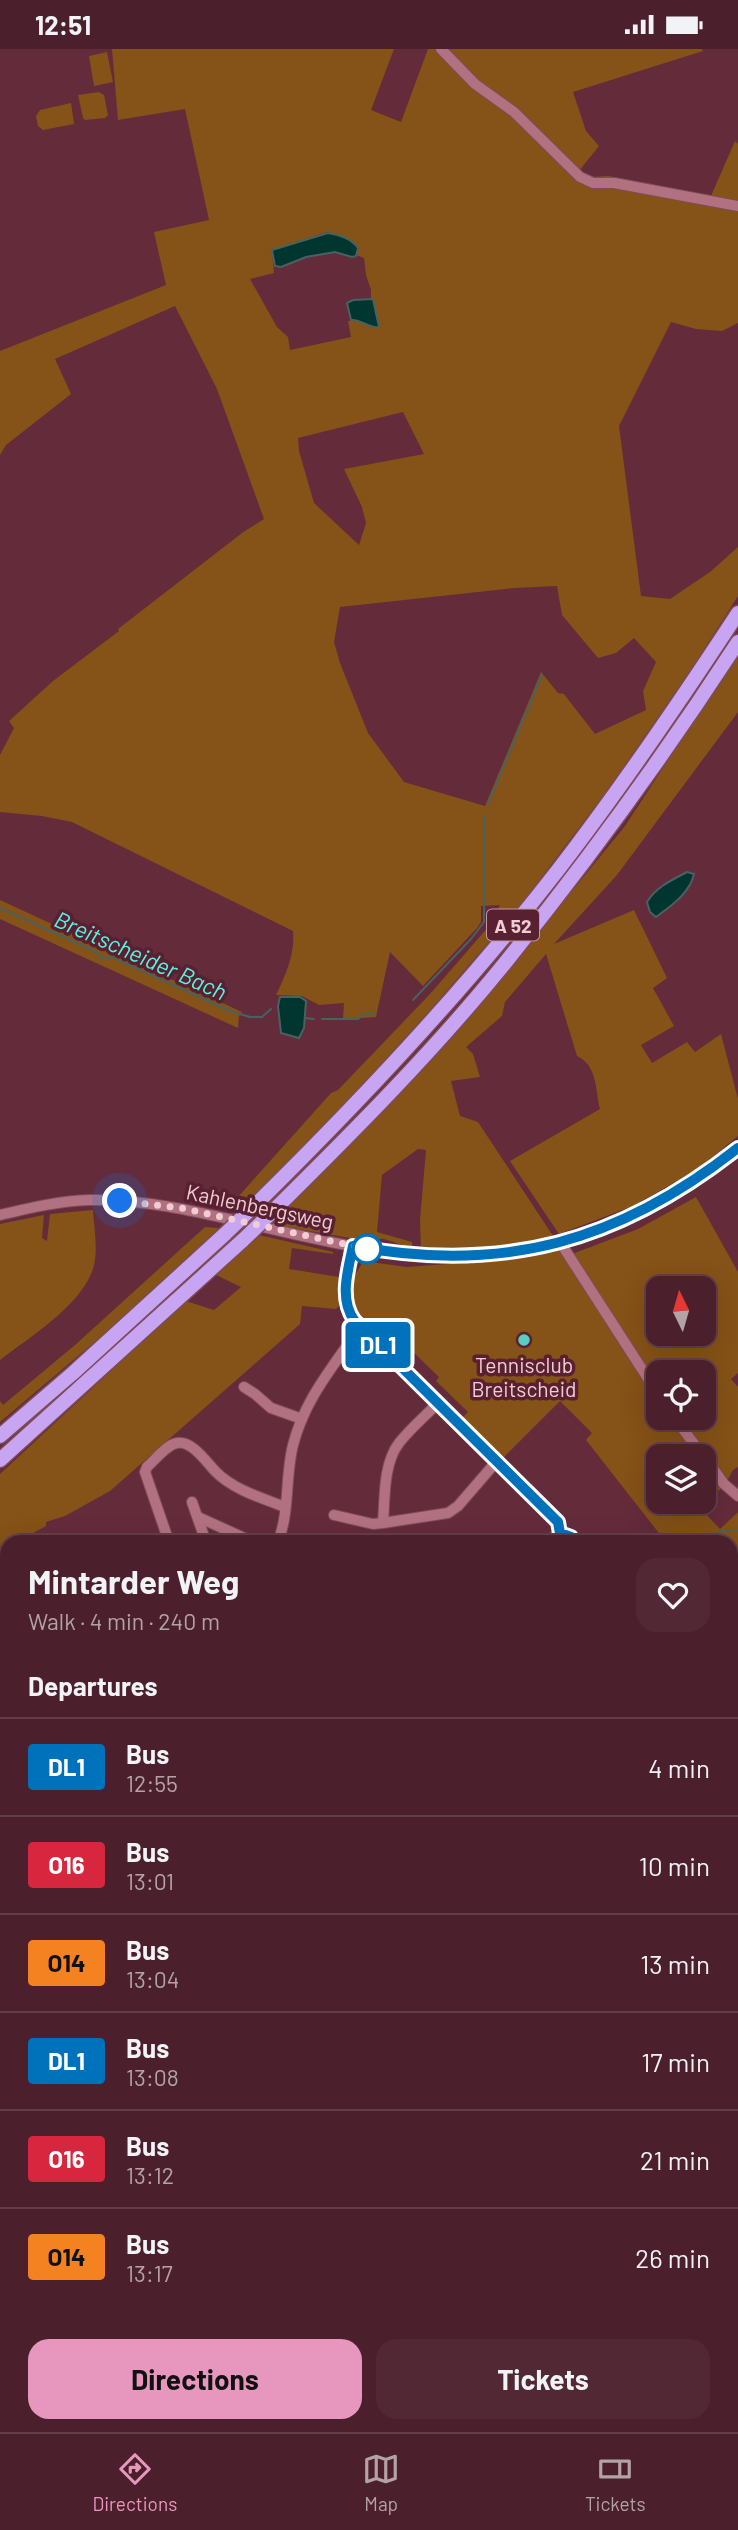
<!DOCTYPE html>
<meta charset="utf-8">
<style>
:root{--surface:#4b202c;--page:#522834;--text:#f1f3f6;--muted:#b2a3a9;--line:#623e48;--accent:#e797bd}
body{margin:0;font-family:Barlow,sans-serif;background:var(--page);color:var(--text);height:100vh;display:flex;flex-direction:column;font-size:26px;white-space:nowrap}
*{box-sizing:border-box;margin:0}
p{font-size:23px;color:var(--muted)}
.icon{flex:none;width:38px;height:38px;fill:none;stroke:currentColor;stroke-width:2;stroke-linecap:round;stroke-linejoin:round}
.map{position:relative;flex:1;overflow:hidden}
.sheet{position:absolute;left:0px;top:1486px;width:738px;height:898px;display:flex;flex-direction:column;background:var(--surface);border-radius:21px 21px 0 0;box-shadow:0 7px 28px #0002,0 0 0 2px var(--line)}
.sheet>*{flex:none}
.badge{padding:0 14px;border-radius:5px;font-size:24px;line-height:46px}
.needle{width:46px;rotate:355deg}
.buttons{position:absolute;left:646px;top:1227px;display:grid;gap:14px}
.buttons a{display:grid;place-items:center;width:70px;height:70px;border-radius:14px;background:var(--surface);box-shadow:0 7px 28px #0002,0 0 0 2px var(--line);font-size:35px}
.you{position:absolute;width:35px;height:35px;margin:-18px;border:5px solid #fff;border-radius:50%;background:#1a73e8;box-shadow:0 0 0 10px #1a73e833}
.map>.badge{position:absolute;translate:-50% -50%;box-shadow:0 0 0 4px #fff}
h2{padding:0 28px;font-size:26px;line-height:63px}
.round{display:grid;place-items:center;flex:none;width:74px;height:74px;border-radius:21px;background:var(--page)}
.head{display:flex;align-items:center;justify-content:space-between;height:119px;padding:0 28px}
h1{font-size:33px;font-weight:700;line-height:52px}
.action{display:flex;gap:14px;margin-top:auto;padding:14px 28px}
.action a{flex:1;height:80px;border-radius:21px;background:var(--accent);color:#111;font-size:28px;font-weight:700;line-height:80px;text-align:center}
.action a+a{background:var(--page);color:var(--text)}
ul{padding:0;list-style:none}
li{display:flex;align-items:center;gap:21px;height:98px;padding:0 28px;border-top:2px solid var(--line)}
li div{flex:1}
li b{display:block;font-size:26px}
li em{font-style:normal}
li .badge{min-width:77px;font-weight:700;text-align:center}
.status{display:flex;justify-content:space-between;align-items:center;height:49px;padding:0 35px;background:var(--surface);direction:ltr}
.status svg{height:19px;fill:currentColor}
.tabs{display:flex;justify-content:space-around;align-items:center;height:98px;border-top:2px solid var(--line);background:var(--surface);font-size:19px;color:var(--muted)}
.tabs a{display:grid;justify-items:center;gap:4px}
.tabs .on{color:var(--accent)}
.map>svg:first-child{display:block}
</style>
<div class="status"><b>12:51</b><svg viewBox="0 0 49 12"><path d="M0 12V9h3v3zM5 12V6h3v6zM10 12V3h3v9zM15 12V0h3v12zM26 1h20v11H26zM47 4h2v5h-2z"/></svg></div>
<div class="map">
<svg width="738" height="2383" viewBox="0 0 738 2383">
<rect width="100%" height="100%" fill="#642b3b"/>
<!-- green -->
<g fill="#855217" fill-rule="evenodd">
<path d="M 112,0 L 394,0 L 371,61 L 401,73 L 428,0 L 702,0 L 703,2 L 573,43 L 586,82 L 599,97 L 579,122 L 587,128 L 609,127 L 711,147 L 735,92 L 738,95 L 738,274 L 722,282 L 696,280 L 671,273 L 619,377 L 641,547 L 670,550 L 710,523 L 738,498 L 738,547 L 692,619 L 606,743 L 519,858 L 431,960 L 327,1075 L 237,1163 L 225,1159 L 238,1148 L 331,1044 L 338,1041 L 430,945 L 489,877 L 500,856 L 481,857 L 481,873 L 477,879 L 423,937 L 390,903 L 376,968 L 343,970 L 344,954 L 319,956 L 302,947 L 276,946 C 286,925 295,905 293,882 L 72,773 L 42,767 L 0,763 L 0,706 L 14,679 L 9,672 L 53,632 L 119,582 L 118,580 L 242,484 L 264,470 L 217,340 L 175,257 L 55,310 L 71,345 L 6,396 L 0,406 L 0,302 L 166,236 L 154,183 L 209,171 L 185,60 L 118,71 ZM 327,183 L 345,189 L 358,199 L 356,206 L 364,209 L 366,226 L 371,241 L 371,277 L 360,271 L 348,272 L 351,288 L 290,301 L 288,288 L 277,278 L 250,230 L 274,224 L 272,201 ZM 403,363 L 424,405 L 344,420 L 362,458 L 366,474 L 359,496 L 314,454 L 299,402 L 298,389 ZM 557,537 L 562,566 L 598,609 L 616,604 L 634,589 L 656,613 L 643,642 L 646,661 L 595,685 L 564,645 L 558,644 L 541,623 L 485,757 L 404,733 L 368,684 L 340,614 L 334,593 L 340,558 L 514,539 Z"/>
<path d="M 107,3 L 113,33 L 94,37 L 89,7 Z"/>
<path d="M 99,43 L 104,46 L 108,66 L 105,69 L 85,71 L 83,69 L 78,46 Z"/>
<path d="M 71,54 L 74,75 L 43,81 L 38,77 L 36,67 L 40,61 Z"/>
<path d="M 738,604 L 738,663 L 617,826 L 554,895 L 634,861 L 667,929 L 653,939 L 674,977 L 641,996 L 652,1014 L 687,993 L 695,1003 L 721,985 L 738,1050 L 738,1087 L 698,1120 L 633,1157 L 559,1185 L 510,1112 L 600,1060 C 595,1041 598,1017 577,1007 L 546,905 L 505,953 L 502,967 L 466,998 L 473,1005 L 480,1028 L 451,1032 L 460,1067 L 478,1073 L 555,1190 L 473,1202 L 421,1201 L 420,1171 L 426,1101 L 418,1100 L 382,1126 L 377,1183 L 412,1193 L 413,1200 L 384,1190 L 350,1189 L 269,1175 L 482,950 L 581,831 L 625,777 Z"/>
<path d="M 0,851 L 242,963 L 239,967 L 238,979 L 0,870 Z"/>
<path d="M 696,1148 L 738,1223 L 738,1324 L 731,1330 L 738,1338 L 738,1418 L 733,1421 L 727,1432 L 701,1407 L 658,1407 L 658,1452 L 704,1452 L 704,1411 L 724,1437 L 699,1458 L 720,1480 L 738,1463 L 738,1512 L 732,1504 L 732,1493 L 657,1493 L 662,1488 L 586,1391 L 592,1384 L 560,1352 L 501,1411 L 460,1371 L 468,1363 L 436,1332 L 439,1328 L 386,1277 L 375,1288 C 362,1273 344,1255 352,1233 C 354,1226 360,1219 363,1212 L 407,1218 L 512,1210 L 562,1201 L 572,1205 L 638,1180 ZM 658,1239 L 704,1239 L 704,1284 L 658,1284 ZM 658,1323 L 704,1323 L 704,1368 L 658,1368 Z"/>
<path d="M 93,1161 C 94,1178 98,1199 94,1216 C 85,1254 30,1288 0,1311 L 0,1175 L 44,1166 L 42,1189 L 47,1192 L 50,1165 Z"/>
<path d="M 205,1178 L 219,1179 L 110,1280 L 0,1373 L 0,1352 L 3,1356 L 75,1296 Z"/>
<path d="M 259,1186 L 333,1203 L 333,1205 L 292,1199 L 289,1220 L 339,1228 L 339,1257 L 336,1260 L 302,1257 L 300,1275 L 110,1442 L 65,1467 L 46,1473 L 46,1477 L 17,1493 L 7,1493 L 7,1498 L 0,1502 L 0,1425 L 186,1252 L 214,1261 L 241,1238 L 214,1225 Z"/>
<path d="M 732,1562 L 738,1565 L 738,1809 L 732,1813 L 732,1768 L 737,1765 L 737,1756 L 732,1747 Z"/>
<path d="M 738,1933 L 738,2383 L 551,2383 L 551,2377 L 732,2376 L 732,1938 Z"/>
<path d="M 7,1939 L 7,1986 L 0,1993 L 0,1941 Z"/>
<path d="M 319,2376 L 363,2377 L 367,2383 L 311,2383 Z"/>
<path d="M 240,2377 L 240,2376 L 307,2377 L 299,2383 L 232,2383 Z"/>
</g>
<!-- water -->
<g fill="#003530" stroke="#486261" stroke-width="2">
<path d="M 328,184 C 339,186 351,189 358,199 L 356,207 L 352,208 L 335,203 L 306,208 L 281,218 L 275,217 L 272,201 Z"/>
<path d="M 373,250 L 379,278 C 369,280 362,270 351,271 L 347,254 L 353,251 Z"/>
<path d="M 687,823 L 694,825 C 690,844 671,857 656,868 L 650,863 L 647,853 C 656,838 672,831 687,823 Z"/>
<path d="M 280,948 L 300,948 L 306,952 L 304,979 L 299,989 L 281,984 L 278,957 Z"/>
</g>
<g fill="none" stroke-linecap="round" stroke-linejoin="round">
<!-- stream -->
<g stroke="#486261" stroke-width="2">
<path d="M 488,755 L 542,626"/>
<path d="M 0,859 L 94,902 L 102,909 L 112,908 L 230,962 L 250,968 L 262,968 L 271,960"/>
<path d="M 413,951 L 471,890 L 484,873 L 485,767"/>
<path d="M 305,969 L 314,970"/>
<path d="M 322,970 L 358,970 L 364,965 L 374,964"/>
<path d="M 705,1493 L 720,1482 L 738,1481"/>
<path d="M 732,1798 L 738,1790"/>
<path d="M 0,2111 L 7,2105"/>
<path d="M 732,2272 L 738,2269"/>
<path d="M 572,2383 L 583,2376"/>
</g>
<defs>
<g id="minor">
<path d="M 441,0 L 475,35 L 514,63 L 580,128 L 593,134 L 614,134 L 738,157"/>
<path d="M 0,1166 C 30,1159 59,1152 89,1151 C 143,1150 194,1162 246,1174 C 296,1186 347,1198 398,1205 C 470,1217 565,1200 631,1169 C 670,1150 704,1126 738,1099"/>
<path d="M 560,1193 L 658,1345"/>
<path d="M 353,1197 C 348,1221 339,1250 354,1271 L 558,1473 L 560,1484"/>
<path d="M 244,1338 L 255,1345 L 271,1359 L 302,1370"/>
<path d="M 437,1355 C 424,1368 410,1380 399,1394 C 383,1415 385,1449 383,1474 L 448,1464 L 458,1457 L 496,1413"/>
<path d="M 674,1368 L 703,1407"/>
<path d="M 704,1407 L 724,1435 L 738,1447"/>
<path d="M 192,1453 L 206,1493"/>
<path d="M 334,1466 L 373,1475 L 383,1474"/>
<path d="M 198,1468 L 253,1493"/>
<path d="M 169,1493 L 145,1423 L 147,1418 C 156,1410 166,1396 177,1394 C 192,1391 207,1414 216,1423 C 234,1441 262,1449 285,1458"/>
<path d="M 278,1493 C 290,1462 285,1427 293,1396 C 305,1349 334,1317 360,1278"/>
<path d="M 550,1493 C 555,1484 563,1483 571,1488 L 574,1493"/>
<path d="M 732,1559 L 738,1562"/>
<path d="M 0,1706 L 7,1702"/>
<path d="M 0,1735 L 7,1749"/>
<path d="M 0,1936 L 7,1933"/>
<path d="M 0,2047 L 7,2063"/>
<path d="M 175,2376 L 178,2383"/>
</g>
<g id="highway">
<path d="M 251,1160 C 360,1053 465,941 558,821 C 622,738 681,651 738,564"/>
<path d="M 270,1165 C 351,1085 433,1003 505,914 C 588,811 666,704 738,593"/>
<path d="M 0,1387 L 73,1324 L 225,1185"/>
<path d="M 0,1411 L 243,1191"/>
</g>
</defs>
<!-- minor casing -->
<use href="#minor" stroke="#7d4c5b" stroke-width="12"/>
<!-- highway casing -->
<use href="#highway" stroke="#7d4c5b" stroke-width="17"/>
<!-- minor -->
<use href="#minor" stroke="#b27181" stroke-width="10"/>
<!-- highway -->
<use href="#highway" stroke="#c8a5f3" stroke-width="14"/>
<defs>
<g id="highway-bridge">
<path d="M 225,1185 L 251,1160"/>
<path d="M 243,1191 L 270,1165"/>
</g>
</defs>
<!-- highway-bridge casing -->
<use href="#highway-bridge" stroke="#7d4c5b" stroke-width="17" stroke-linecap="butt"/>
<!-- highway-bridge -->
<use href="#highway-bridge" stroke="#c8a5f3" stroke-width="14"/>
</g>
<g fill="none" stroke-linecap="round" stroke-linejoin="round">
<defs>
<path id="line" d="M 574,1493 L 571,1488 L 560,1484 L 558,1473 L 354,1271 C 339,1250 348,1221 353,1197 C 503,1225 619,1193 738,1099"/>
</defs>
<!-- line casing -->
<use href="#line" stroke="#fff" stroke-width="16"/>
<!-- line -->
<use href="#line" stroke="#0072bc" stroke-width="10"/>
<!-- walk -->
<path stroke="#f0ccd3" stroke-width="7" stroke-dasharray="0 12.6" d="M 120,1152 L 181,1159 L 367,1200"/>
</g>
<!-- markers -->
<circle fill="#fff" stroke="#0072bc" stroke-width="3.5" cx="367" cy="1200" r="14"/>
<circle fill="#58cec0" stroke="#582031" stroke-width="2.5" cx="524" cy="1291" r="7"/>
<g text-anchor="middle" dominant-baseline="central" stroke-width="7" stroke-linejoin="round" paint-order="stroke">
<!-- shield labels -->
<rect fill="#582031" stroke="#c298a2" stroke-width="2" x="487" y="860.5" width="52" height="31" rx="5"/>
<g font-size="19" font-weight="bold" fill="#f0ccd3">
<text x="513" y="876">A 52</text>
</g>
<!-- street labels -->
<g font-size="21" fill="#f0ccd3" stroke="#582031">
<text transform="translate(260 1157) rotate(12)">Kahlenbergsweg</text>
</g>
<!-- poi labels -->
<g font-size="21" fill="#f0ccd3" stroke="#582031">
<text x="524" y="1315">Tennisclub<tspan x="524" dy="24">Breitscheid</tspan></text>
</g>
<!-- water labels -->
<g font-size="23" font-style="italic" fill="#59f3e1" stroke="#582031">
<text transform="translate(141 906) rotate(24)">Breitscheider Bach</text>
</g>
</g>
</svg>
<div class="buttons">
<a><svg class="needle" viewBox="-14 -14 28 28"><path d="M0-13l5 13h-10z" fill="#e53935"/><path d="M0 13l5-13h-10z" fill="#b2a3a9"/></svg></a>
<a><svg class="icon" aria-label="locate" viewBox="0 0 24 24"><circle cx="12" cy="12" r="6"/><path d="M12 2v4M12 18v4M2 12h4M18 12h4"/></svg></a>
<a><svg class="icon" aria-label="layers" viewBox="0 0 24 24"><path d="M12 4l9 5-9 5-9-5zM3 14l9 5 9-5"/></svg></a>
</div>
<div class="you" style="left:120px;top:1152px"></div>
<b class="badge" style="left:378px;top:1296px;background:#0072bc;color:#fff">DL1</b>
<section class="sheet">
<div class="head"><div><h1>Mintarder Weg</h1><p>Walk · 4 min · 240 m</p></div><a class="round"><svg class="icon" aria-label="heart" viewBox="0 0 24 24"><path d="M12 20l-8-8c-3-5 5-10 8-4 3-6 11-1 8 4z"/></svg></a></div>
<h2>Departures</h2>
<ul>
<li><span class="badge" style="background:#0072bc;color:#fff">DL1</span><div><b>Bus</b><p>12:55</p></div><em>4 min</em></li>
<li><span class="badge" style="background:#d7263d;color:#fff">O16</span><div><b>Bus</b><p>13:01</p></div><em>10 min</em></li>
<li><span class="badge" style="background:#f58220;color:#111">O14</span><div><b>Bus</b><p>13:04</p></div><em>13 min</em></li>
<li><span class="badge" style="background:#0072bc;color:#fff">DL1</span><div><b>Bus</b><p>13:08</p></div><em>17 min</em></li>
<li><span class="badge" style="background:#d7263d;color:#fff">O16</span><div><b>Bus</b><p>13:12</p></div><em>21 min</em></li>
<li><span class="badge" style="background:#f58220;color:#111">O14</span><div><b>Bus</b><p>13:17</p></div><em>26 min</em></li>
</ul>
<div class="action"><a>Directions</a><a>Tickets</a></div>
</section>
</div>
<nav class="tabs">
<a class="on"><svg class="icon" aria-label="directions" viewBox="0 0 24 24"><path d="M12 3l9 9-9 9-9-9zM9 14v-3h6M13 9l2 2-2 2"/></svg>Directions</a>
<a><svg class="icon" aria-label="map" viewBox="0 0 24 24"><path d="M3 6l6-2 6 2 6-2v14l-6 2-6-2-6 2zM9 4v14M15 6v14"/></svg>Map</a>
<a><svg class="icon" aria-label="tickets" viewBox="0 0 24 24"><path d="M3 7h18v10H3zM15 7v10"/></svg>Tickets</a>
</nav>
